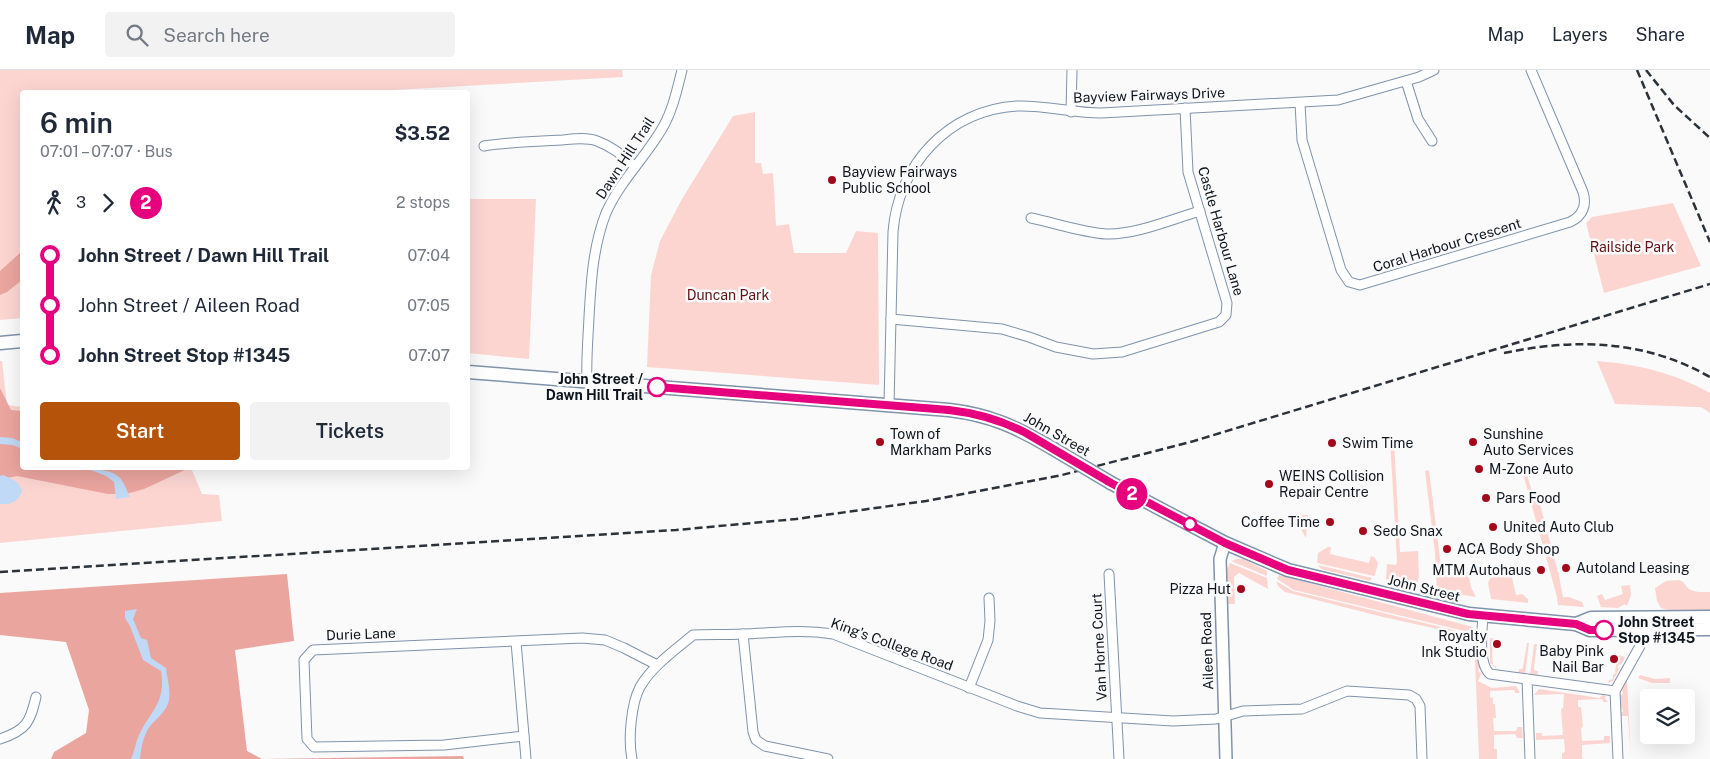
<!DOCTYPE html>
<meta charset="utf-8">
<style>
:root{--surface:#fff;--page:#f2f2f3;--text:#1f2937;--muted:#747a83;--line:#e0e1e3;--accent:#b45309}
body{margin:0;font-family:"Public Sans",sans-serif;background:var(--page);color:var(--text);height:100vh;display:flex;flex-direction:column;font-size:19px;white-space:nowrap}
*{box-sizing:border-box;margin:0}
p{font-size:16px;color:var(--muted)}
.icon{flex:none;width:28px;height:28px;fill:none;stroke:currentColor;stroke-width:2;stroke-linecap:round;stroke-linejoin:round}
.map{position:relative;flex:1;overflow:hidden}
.sheet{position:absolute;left:20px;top:20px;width:450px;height:380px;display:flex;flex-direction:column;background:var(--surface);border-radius:5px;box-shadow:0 5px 20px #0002}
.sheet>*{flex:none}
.badge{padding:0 10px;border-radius:16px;font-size:18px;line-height:32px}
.controls{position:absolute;left:1640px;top:619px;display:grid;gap:10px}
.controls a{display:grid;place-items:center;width:55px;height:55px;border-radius:5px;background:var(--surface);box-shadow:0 5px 20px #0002;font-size:25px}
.map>.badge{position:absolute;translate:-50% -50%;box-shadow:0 0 0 2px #fff}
.legs{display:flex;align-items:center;gap:8px;height:55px;padding:0 20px;font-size:16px}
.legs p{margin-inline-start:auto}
.summary{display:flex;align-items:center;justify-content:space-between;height:85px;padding:0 20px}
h1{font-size:28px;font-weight:600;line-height:38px}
.cta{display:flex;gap:10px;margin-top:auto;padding:10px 20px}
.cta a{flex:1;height:58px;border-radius:5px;background:var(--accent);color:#fff;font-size:20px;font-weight:600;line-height:58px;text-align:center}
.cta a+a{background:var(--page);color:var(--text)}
ul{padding:0 20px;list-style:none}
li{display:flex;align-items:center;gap:18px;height:50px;font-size:19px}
li i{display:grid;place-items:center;width:8px;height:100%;margin:0 6px;background:currentColor}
li i::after{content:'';width:12px;height:12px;margin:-6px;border:4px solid;border-radius:50%;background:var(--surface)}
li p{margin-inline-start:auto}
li:first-child i{background:linear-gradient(#0000 50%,currentColor 0)}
li:last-child i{background:linear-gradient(currentColor 50%,#0000 0)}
header{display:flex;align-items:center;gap:30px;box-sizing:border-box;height:70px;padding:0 25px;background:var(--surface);border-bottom:1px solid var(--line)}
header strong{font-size:24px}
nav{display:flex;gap:28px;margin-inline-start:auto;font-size:18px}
.search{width:350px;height:45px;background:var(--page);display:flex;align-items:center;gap:12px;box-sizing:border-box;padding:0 18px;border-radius:5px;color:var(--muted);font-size:19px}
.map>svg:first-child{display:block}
</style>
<header>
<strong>Map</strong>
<div class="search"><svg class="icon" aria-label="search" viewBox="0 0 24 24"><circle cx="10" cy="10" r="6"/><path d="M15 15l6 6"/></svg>Search here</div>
<nav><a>Map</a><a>Layers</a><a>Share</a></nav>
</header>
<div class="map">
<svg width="1710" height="689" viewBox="0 0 1710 689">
<rect width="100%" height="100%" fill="#fafafa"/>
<!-- green -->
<g fill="#fcd5d1">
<path d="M 0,0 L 622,0 L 623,7 L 358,22 L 22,22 L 22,248 L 0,250 Z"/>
<path d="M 755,42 L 755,93 L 761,93 L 763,104 L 773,103 L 776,156 L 789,154 L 794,183 L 846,183 L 856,161 L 878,163 L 879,315 L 647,297 L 651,205 L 660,171 L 682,129 L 733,46 Z"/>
<path d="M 468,129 L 536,129 L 529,289 L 468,283 Z"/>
<path d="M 1673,133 L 1701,196 L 1604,223 L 1586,153 L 1592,147 Z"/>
<path d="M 0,291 L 2,291 L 7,335 L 22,337 L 22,398 L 191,398 L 202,424 L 219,425 L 222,451 L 0,473 Z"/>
<path d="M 1597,291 C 1637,294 1675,303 1710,323 L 1710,343 L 1701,337 L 1695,337 L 1615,334 Z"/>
<path d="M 1390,370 L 1394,370 L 1400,482 L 1418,481 L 1419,507 L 1416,517 L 1399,514 L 1386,509 L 1387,494 L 1396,495 L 1397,491 Z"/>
<path d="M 1522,389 L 1533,424 L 1537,423 L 1559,506 L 1563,527 L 1569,527 L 1582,532 L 1584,537 L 1558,535 L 1557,527 L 1522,400 L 1525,399 Z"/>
<path d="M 1429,400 L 1441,496 L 1448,496 L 1449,499 L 1458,498 L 1459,503 L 1468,502 L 1471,517 L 1476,527 L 1437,521 L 1435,483 L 1425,401 Z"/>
<path d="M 1303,445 L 1308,445 L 1306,468 L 1299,456 L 1299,447 Z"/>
<path d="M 1328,477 L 1331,477 L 1330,484 L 1369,493 L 1371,486 L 1374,487 L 1378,493 L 1375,505 L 1374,506 L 1317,493 L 1318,483 Z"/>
<path d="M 1237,489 L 1243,489 L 1267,501 L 1267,506 L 1231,491 Z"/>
<path d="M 1230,493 L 1267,508 L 1268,519 L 1239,503 L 1234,507 L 1235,534 L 1227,534 L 1227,499 Z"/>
<path d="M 1318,495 L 1372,508 L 1370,511 L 1321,499 Z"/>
<path d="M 1511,503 L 1516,525 L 1522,524 L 1528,529 L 1528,533 L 1491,529 L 1488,513 L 1490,508 Z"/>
<path d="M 1279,505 L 1469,556 L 1475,558 L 1477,564 L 1294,520 L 1277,509 Z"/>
<path d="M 1679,510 C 1685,512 1684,514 1688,518 C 1694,523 1704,522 1710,522 L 1710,540 L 1672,541 L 1661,538 L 1657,531 L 1655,518 L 1666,511 Z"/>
<path d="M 1276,511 L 1293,521 L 1478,566 L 1480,598 L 1478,600 L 1480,603 L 1482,602 L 1478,611 L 1492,618 L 1516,616 L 1520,623 L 1515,623 L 1514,620 L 1490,621 L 1490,627 L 1493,628 L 1493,634 L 1495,634 L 1496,648 L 1493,648 L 1494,661 L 1515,661 L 1517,660 L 1517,657 L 1522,657 L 1523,668 L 1517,668 L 1515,664 L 1494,665 L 1494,679 L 1497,679 L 1497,689 L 1479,689 L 1474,567 L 1383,547 L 1285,522 L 1278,516 Z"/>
<path d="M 1630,515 L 1631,525 L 1627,536 L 1625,534 L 1618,538 L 1601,537 L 1597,526 L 1602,524 L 1605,530 L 1623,524 L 1621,516 Z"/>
<path d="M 1490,568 L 1497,569 C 1491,574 1492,589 1493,595 L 1496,596 L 1496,598 L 1490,593 Z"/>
<path d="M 1527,573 L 1529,573 L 1525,605 L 1518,604 L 1519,599 L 1522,599 L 1523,597 Z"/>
<path d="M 1534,574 L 1537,574 L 1534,598 L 1535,601 L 1538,601 L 1537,606 L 1530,605 Z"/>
<path d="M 1615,584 L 1625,587 L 1621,595 L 1619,594 L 1617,598 L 1619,599 L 1613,611 L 1608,613 L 1609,610 L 1613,609 L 1613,604 L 1615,604 L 1617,587 Z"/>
<path d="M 1640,605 L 1655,609 L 1670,608 L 1670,613 L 1652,613 L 1638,608 Z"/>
<path d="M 1626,610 L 1627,610 L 1631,689 L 1628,646 L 1620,646 L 1620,642 L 1623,642 L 1622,638 L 1620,638 L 1619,625 L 1622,625 L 1623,622 L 1621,621 Z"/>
<path d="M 1539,619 L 1599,628 L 1603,625 L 1606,626 L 1605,628 L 1608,632 L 1603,632 L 1603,630 L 1600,629 L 1578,630 L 1578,637 L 1581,637 L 1583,657 L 1581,658 L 1582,671 L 1603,670 L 1604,669 L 1604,666 L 1610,666 L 1610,673 L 1582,675 L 1582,688 L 1585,689 L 1562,689 L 1562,683 L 1565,682 L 1564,669 L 1536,670 L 1536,663 L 1542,663 L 1542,666 L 1563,665 L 1561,639 L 1563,638 L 1564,624 L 1534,625 Z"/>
</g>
<!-- forest -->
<g fill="#eba59f">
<path d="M 22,179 L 22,210 L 7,222 L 0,225 L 0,201 L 20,183 Z"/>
<path d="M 0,318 L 11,340 L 22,341 L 22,398 L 189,398 L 144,419 L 126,424 L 108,424 L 17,406 L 2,409 L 0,411 Z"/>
<path d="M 287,504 L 294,571 L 235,580 L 247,681 L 262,689 L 463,686 L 464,689 L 51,689 L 54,682 L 86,663 L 89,640 L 66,572 L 0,565 L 0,523 Z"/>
</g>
<!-- water -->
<g fill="#bfd9f7">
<path d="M 0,367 L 12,368 L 22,372 L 22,379 L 13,375 L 0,374 Z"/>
<path d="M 89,398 L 98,398 L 100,400 C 122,403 122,410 130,427 L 116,429 L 114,412 L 106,406 L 91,400 Z"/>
<path d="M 3,405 C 12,409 19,411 22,421 C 18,432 11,435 0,434 L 0,406 Z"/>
<path d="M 137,539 L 133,549 L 141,568 L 147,570 L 151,588 L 166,598 C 167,609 172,623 168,634 C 164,644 154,650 148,659 C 143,668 141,678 140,689 L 131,689 C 134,683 135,676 137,670 C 147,643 167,635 161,601 L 143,590 L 130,556 L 125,548 L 125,541 Z"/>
</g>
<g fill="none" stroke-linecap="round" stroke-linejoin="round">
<defs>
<g id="minor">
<path d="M 1406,11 L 1418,49 L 1432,71"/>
<path d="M 1300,33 L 1302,70 L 1341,200 L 1349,212 L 1360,215 L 1570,152 C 1583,146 1587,135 1583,122 L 1531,0"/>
<path d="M 1071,42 L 1072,0"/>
<path d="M 484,76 C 510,72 536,71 562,70 C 573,69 586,67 597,71 C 611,76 625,87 635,97"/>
<path d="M 1031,148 C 1055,153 1081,162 1106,164 C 1136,165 1172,149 1200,141"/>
<path d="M 891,249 L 1002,259 L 1029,267 L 1056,277 L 1093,284 L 1122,282 L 1219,252 L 1226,245 L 1227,233 L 1188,102 L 1185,38"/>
<path d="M 587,312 C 586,290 588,269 589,247 C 591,212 593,176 606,143 C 620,111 646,87 663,57 C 673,39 677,20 682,0"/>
<path d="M 889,335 L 893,162 C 898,95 948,40 1017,36 C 1045,35 1073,43 1101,43 L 1338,30 L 1419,7 L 1434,0"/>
<path d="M 1109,504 L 1119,689"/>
<path d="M 1483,546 C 1482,561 1478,594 1490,604 L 1615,621"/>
<path d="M 743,564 L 753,662 L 756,670 L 765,676 L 828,689"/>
<path d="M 516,572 L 526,689"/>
<path d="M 1527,609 L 1530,689"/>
<path d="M 969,618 L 988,570 L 990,551 L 989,528"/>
<path d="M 524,666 L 444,675 L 314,677 L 307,669 L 304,590 L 313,580 L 582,568 L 605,570 L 624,578 L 657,595"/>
<path d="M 0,669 C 27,660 30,652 36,627"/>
<path d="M 632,689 C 628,670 631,634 640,617 C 652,596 675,580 693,565 C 709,564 726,565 743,564 C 775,563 801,559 833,564 L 1017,636 L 1040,643 L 1173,651 L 1216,649 L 1243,641 L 1302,639 L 1347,621 L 1409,625 L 1416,629 L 1420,636 L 1422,689"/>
<path d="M 1618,689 L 1615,621 L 1640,576"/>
</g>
<path id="tertiary" d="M 1225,473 L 1220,489 L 1226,689"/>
<g id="secondary">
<path d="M 0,273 L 22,271"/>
<path d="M 468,302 L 949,340 C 991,345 1016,357 1052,378"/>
<path d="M 1111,413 L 1225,473 L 1288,500 L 1469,544 L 1576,554 L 1590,560 L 1710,559"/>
<path d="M 1576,554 L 1591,548 L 1710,547"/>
</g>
</defs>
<!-- minor casing -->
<use href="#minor" stroke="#7f93aa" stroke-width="11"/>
<!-- tertiary casing -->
<use href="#tertiary" stroke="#7f93aa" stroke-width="14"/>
<!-- secondary casing -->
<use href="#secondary" stroke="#7f93aa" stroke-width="15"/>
<!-- minor -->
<use href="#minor" stroke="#fff" stroke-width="9"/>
<!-- tertiary -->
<use href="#tertiary" stroke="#fff" stroke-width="11"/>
<!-- secondary -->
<use href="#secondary" stroke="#fff" stroke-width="12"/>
<!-- rail -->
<g stroke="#2c323a" stroke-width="2.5" stroke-dasharray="8 4" stroke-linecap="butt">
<path d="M 1637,0 L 1710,172"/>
<path d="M 1646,0 L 1674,35 L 1710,68"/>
<path d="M 1504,283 C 1576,268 1645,270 1710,307"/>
<path d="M 0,502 L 676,460 L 796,449 L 926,431 L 1062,405 L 1194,371 L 1710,214"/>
</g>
<defs>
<path id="secondary-bridge" d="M 1052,378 L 1111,413"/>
</defs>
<!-- secondary-bridge casing -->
<use href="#secondary-bridge" stroke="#7f93aa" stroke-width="15" stroke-linecap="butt"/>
<!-- secondary-bridge -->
<use href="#secondary-bridge" stroke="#fff" stroke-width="12"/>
</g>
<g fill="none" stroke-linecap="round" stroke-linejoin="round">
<defs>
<path id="line-1" d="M 657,317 L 949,340 C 976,343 1001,350 1026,363 L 1111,413 L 1225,473 L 1288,500 L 1468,544 L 1576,554 L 1590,560 L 1604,560"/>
</defs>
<!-- line-1 casing -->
<use href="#line-1" stroke="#fff" stroke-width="11"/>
<!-- line-1 -->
<use href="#line-1" stroke="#e6007e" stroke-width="8"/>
</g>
<!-- markers -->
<g fill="#a3071c" stroke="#fafafa" stroke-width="2">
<circle cx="832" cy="110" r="5"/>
<circle cx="880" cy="372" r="5"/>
<circle cx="1473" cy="372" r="5"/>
<circle cx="1332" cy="373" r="5"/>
<circle cx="1479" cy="399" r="5"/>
<circle cx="1269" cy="414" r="5"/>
<circle cx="1486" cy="428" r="5"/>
<circle cx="1330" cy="452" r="5"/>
<circle cx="1493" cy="457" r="5"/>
<circle cx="1363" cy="461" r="5"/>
<circle cx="1447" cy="479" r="5"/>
<circle cx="1566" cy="498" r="5"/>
<circle cx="1541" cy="500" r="5"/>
<circle cx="1241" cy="519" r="5"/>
<circle cx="1497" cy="574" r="5"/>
<circle cx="1614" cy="589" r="5"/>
</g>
<g fill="#fff" stroke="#e6007e" stroke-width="2.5">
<circle cx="657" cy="317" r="9"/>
<circle cx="1190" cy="454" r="6"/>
<circle cx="1604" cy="560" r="9"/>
</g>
<g text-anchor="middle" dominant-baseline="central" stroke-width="5" stroke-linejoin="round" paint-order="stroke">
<!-- street labels -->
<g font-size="14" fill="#0e151e" stroke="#fafafa">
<text transform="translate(1149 25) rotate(-2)">Bayview Fairways Drive</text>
<text transform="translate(625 88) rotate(-57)">Dawn Hill Trail</text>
<text transform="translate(1221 161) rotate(74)">Castle Harbour Lane</text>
<text transform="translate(1447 175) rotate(-17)">Coral Harbour Crescent</text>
<text transform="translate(1057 364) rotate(30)">John Street</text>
<text transform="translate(1424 518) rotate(14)">John Street</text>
<text transform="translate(361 564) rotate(-2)">Durie Lane</text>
<text transform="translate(892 574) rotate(20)">King's College Road</text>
<text transform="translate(1099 577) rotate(-93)">Van Horne Court</text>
<text transform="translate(1207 581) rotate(-92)">Aileen Road</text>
</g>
<!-- poi labels -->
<g font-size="14" fill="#0e151e" stroke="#fafafa" text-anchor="start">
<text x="842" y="102">Bayview Fairways<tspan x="842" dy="16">Public School</tspan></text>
<text x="890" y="364">Town of<tspan x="890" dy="16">Markham Parks</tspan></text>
<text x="1483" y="364">Sunshine<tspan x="1483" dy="16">Auto Services</tspan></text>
<text x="1342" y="373">Swim Time</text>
<text x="1489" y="399">M-Zone Auto</text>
<text x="1279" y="406">WEINS Collision<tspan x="1279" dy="16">Repair Centre</tspan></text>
<text x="1496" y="428">Pars Food</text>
<text x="1320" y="452" text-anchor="end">Coffee Time</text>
<text x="1503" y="457">United Auto Club</text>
<text x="1373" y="461">Sedo Snax</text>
<text x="1457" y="479">ACA Body Shop</text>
<text x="1576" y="498">Autoland Leasing</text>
<text x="1531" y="500" text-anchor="end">MTM Autohaus</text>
<text x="1231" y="519" text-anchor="end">Pizza Hut</text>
<text x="1487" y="566" text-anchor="end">Royalty<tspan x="1487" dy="16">Ink Studio</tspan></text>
<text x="1604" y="581" text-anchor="end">Baby Pink<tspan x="1604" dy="16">Nail Bar</tspan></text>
</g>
<!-- park labels -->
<g font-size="14" fill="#621215" stroke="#fafafa">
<text x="1632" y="177">Railside Park</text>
<text x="728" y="225">Duncan Park</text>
</g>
<!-- stop labels -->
<g font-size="14" font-weight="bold" fill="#0e151e" stroke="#fafafa" text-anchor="end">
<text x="643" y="309">John Street /<tspan x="643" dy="16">Dawn Hill Trail</tspan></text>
<text x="1618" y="552" text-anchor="start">John Street<tspan x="1618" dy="16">Stop #1345</tspan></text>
</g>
</g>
</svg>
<div class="controls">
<a><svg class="icon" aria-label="layers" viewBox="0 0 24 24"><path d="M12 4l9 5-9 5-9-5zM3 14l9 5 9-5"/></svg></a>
</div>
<b class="badge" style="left:1132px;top:424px;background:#e6007e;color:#fff">2</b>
<section class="sheet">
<div class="summary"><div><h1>6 min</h1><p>07:01 – 07:07 · Bus</p></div><b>$3.52</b></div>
<div class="legs"><svg class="icon" aria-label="walk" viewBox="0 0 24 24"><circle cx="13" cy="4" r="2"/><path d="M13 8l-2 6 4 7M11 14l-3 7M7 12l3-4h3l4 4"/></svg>3<svg class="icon" aria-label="forward" viewBox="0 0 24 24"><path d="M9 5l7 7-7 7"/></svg><b class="badge" style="background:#e6007e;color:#fff">2</b><p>2 stops</p></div>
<ul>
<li><i style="color:#e6007e"></i><b>John Street / Dawn Hill Trail</b><p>07:04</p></li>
<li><i style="color:#e6007e"></i><span>John Street / Aileen Road</span><p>07:05</p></li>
<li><i style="color:#e6007e"></i><b>John Street Stop #1345</b><p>07:07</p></li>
</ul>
<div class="cta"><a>Start</a><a>Tickets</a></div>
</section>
</div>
